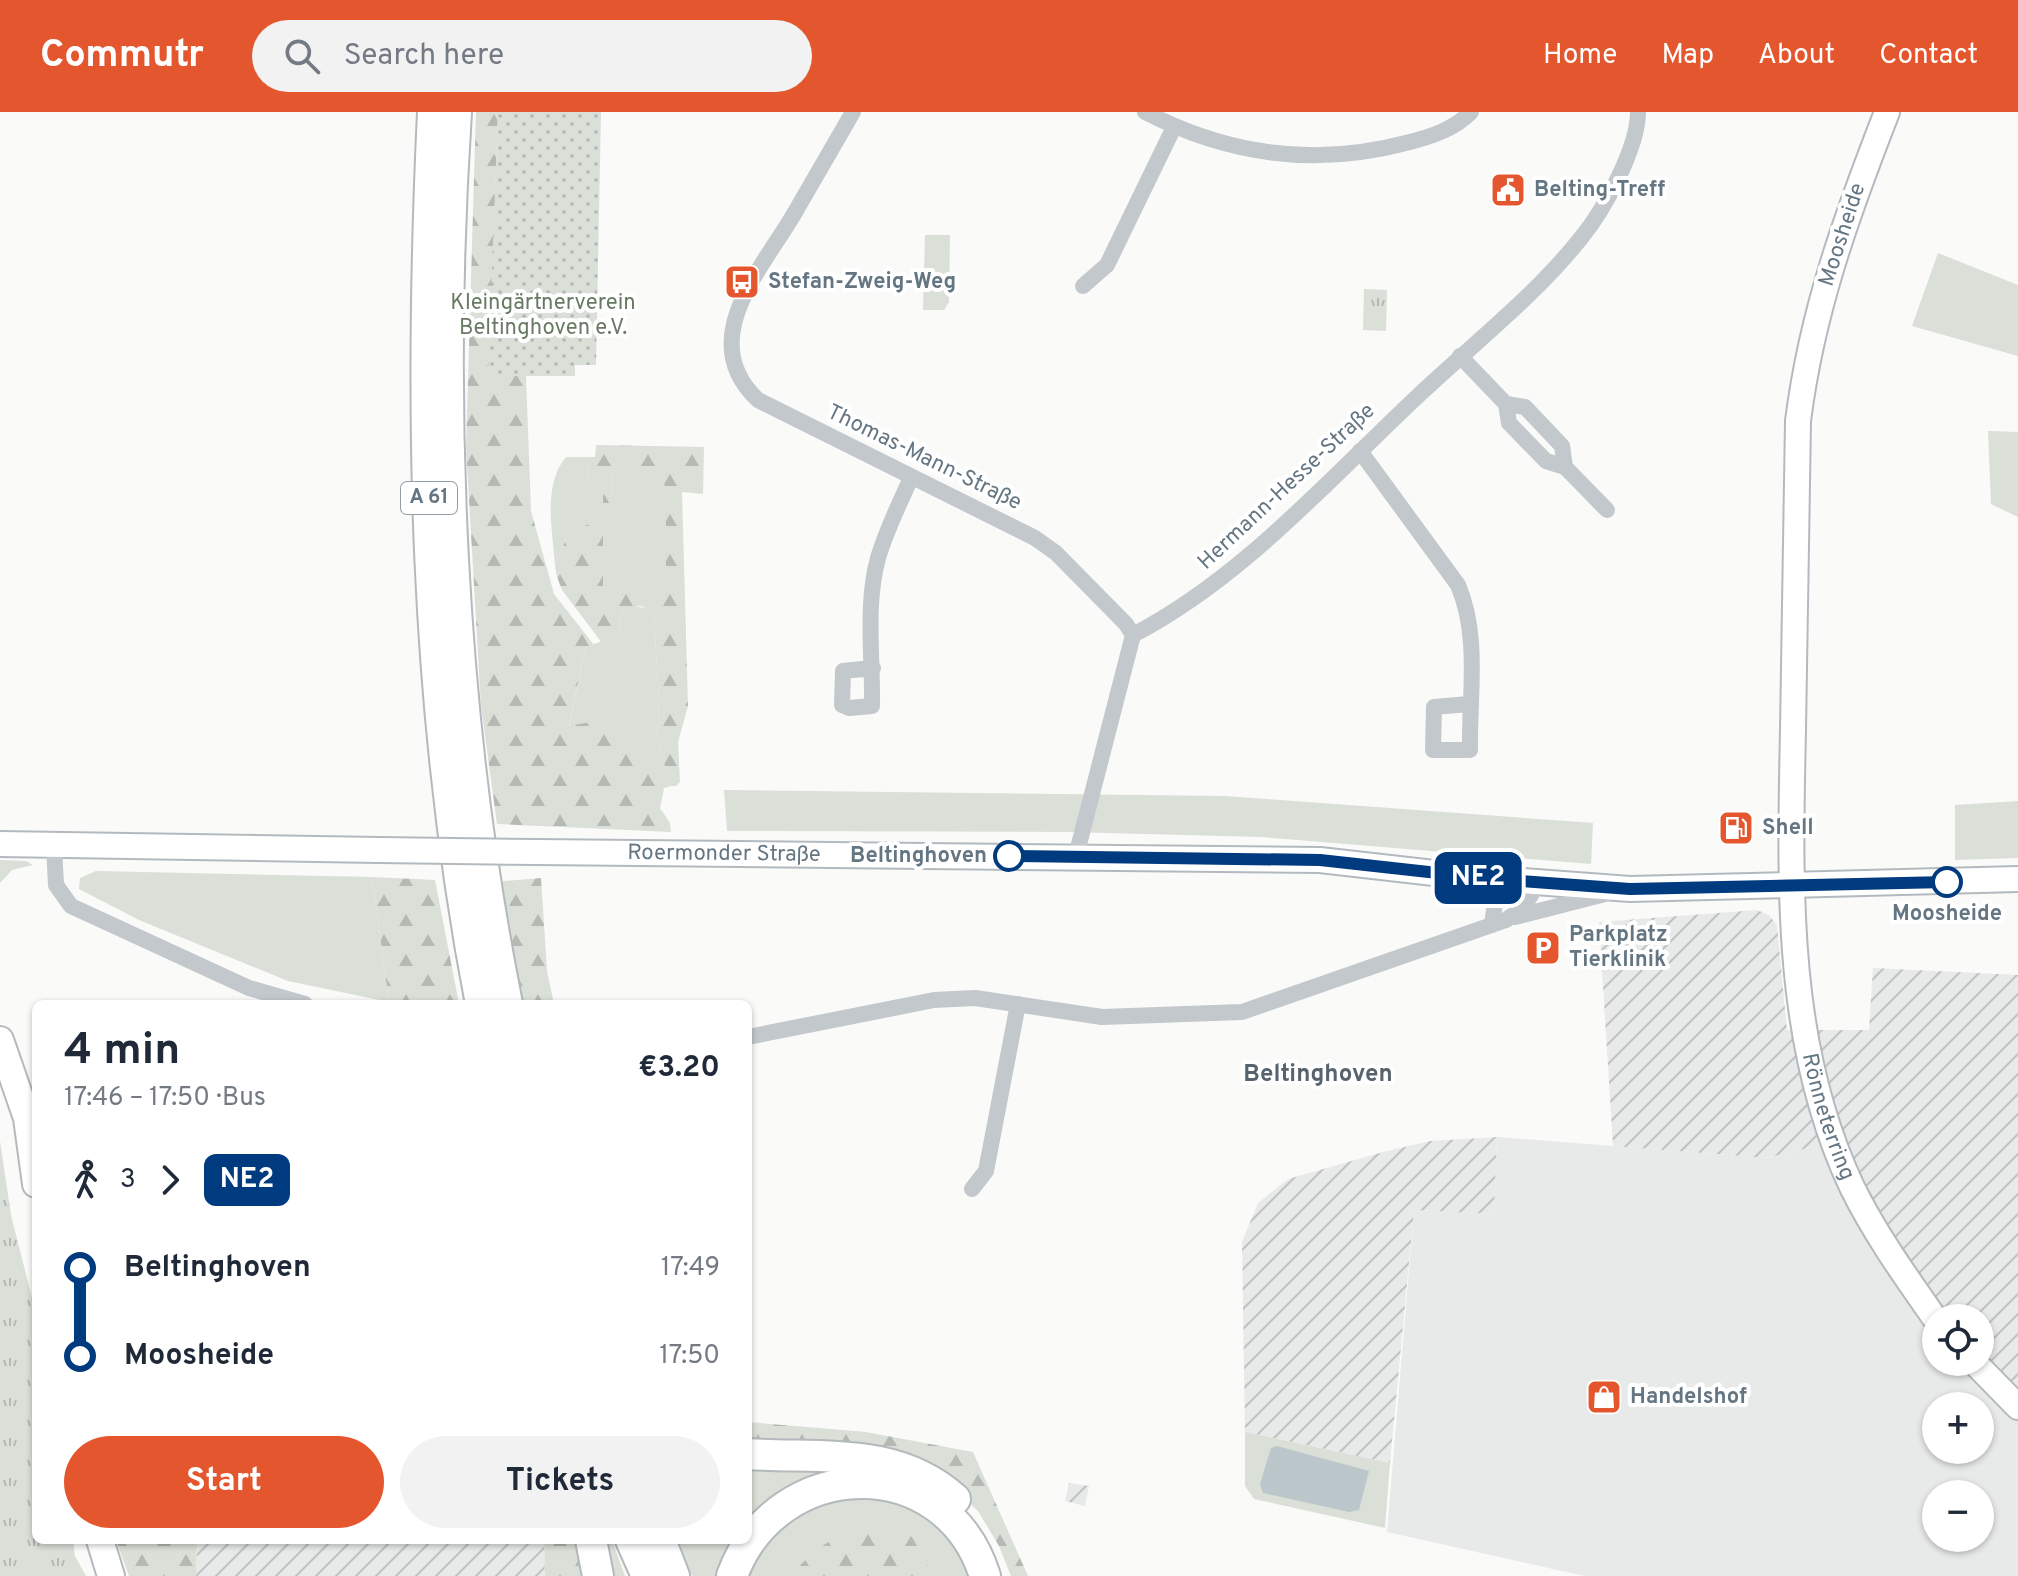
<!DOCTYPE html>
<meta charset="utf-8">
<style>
:root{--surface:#fff;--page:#f2f2f3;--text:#1f2937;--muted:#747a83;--accent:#e4572e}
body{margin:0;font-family:Overpass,sans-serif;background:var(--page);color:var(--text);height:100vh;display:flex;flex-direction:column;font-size:30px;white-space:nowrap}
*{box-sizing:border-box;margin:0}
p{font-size:26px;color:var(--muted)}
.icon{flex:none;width:44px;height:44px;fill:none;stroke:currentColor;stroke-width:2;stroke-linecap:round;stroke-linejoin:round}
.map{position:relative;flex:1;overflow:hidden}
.details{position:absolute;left:32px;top:888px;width:720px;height:544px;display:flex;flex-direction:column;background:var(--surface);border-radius:12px;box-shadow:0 2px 6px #0004}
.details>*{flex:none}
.badge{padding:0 16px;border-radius:12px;font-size:28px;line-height:52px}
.tools{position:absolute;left:1922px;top:1192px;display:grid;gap:16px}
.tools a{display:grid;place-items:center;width:72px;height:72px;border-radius:50%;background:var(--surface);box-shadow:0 2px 6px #0004;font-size:40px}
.map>.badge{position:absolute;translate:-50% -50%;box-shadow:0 0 0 4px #fff}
.legs{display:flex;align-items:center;gap:12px;height:88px;padding:0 32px;font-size:26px}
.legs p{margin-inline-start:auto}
.summary{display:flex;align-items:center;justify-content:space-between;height:136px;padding:0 32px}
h1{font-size:44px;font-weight:700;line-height:60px}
.button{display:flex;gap:16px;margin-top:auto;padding:16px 32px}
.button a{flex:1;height:92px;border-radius:48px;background:var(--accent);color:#fff;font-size:32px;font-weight:700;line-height:92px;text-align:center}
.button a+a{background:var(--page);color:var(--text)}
ul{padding:0 32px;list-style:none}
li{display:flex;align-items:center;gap:28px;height:88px;font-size:30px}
li i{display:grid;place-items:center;width:12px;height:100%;margin:0 10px;background:currentColor}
li i::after{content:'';width:20px;height:20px;margin:-10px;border:6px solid;border-radius:50%;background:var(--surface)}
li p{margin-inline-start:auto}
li:first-child i{background:linear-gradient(#0000 50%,currentColor 0)}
li:last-child i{background:linear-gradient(currentColor 50%,#0000 0)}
header{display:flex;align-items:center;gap:48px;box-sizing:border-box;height:112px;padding:0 40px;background:var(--accent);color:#fff}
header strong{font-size:38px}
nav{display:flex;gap:44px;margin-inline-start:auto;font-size:28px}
.search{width:560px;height:72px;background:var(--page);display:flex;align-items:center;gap:20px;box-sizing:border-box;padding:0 28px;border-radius:44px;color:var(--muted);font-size:30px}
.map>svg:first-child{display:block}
</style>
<header>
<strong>Commutr</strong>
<div class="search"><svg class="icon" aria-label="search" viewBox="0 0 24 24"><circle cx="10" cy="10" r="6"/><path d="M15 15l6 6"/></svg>Search here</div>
<nav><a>Home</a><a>Map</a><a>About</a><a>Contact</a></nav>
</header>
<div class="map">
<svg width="2018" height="1464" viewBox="0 0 2018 1464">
<defs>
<pattern id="industrial-furrows" width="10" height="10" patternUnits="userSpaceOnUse" patternTransform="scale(2)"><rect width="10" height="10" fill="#e8e9e9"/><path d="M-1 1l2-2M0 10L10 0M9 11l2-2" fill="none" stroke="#c0c1c2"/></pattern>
<pattern id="forest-firs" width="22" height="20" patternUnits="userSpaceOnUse" patternTransform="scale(2)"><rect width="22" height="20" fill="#dadfd7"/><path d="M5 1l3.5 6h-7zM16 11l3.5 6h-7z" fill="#b4b9b4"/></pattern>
<pattern id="park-tufts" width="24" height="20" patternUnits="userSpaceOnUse" patternTransform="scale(2)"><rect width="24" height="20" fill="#dadfd7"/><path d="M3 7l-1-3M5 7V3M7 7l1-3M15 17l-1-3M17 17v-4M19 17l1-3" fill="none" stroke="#b4b9b4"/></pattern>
<pattern id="garden-dots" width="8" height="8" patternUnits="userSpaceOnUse" patternTransform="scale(2)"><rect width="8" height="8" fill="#dadfd7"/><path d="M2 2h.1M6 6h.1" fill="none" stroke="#b4b9b4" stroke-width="1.8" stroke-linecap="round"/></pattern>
</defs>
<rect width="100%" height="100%" fill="#fafaf8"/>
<!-- built -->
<path fill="#e8e9e9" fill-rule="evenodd" d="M 1497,1025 L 1767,1046 L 1840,1028 L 1889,1153 L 1936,1220 L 1936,1250 L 1963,1250 L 2018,1310 L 2018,1464 L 1584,1464 L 1387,1420 L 1414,1098 L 1494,1102 ZM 1936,1294 L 1980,1294 L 1980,1338 L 1936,1338 ZM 1936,1382 L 1980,1382 L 1980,1426 L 1936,1426 Z"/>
<!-- industrial -->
<g fill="url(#industrial-furrows)">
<path d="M 1757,798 L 1769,803 L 1777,813 L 1787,918 L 1869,918 L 1873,856 L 2018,863 L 2018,1275 L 1980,1239 L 1980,1206 L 1950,1206 L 1915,1167 L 1840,1028 L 1767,1046 L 1613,1034 L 1599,810 Z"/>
<path d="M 1497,1025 L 1494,1102 L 1414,1098 L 1390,1351 L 1245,1320 L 1242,1130 L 1258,1091 L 1288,1067 L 1383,1040 L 1430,1029 Z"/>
<path d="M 1069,1371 L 1089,1374 L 1085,1394 L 1065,1389 Z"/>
<path d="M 197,1428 L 544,1428 L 545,1464 L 196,1464 Z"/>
</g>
<!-- grass -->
<g fill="#dadfd7">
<path d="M 925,123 L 950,123 L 949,190 L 944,198 L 923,198 Z"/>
<path d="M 1938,141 L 2018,173 L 2018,244 L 1912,214 Z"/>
<path d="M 1988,319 L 2018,320 L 2018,405 L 1991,392 Z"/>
<path d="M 566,345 L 587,345 L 588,370 L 604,371 L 604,391 L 611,390 L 612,354 L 682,379 L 666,381 L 666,476 L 603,476 L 603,422 L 568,422 L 555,454 C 553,419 542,374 566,345 Z"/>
<path d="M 629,493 L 650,497 L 654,503 L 659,590 L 657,628 L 671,674 L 664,676 L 659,660 L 617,642 L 569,615 L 585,536 L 618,522 L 623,495 Z"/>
<path d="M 724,678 L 1225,684 L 1593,711 L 1591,752 L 1262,725 L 1069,720 L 727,719 Z"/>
<path d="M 2018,689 L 2018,746 L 1955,748 L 1955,693 Z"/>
<path d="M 0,748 L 26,749 L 33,753 L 12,758 L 0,771 Z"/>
<path d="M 96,759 L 372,765 L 389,890 L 288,869 L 139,808 L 79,777 L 80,766 Z"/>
<path d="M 1245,1320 L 1390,1351 L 1385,1416 L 1254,1387 L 1245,1374 Z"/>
<path d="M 748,1348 L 832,1351 L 895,1369 L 748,1415 Z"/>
<path d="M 872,1380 L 938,1408 L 975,1464 L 745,1464 L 751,1445 L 810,1389 Z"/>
<path d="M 597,1428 L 612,1428 L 625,1464 L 603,1464 Z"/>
<path d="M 678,1428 L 738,1428 L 721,1464 L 692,1464 Z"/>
</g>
<!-- forest -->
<g fill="url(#forest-firs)">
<path d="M 476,0 L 498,0 L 489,264 L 526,264 L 531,399 L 554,482 L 594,533 L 585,536 L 569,614 L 606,607 L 617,642 L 639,634 L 659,660 L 664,676 L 660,696 L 670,711 L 671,720 L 497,712 L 481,594 L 466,335 Z"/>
<path d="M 596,333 L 704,335 L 703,382 L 682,380 L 688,594 L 678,630 L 680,670 L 676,674 L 671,674 L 657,628 L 659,590 L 654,503 L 642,494 L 623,495 L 618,522 L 602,531 L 562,478 L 557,465 L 555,454 L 568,422 L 587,413 L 596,413 L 603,422 L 603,476 L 666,476 L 666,381 L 677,378 L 612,354 L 611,391 L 603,391 L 603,371 L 588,371 L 587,345 L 595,345 Z"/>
<path d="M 372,765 L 435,768 L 459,892 L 389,890 Z"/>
<path d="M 541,766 L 547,859 L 554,892 L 521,892 L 492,770 Z"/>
<path d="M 748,1310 L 866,1320 L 973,1340 L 1028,1464 L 1011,1464 L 999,1434 L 978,1399 L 935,1359 L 748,1330 Z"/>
<path d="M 890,1414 L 912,1425 L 934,1464 L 790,1464 C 824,1427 840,1419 890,1414 Z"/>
<path d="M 116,1428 L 197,1428 L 196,1464 L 129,1464 Z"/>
<path d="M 544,1428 L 576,1428 L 583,1464 L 545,1464 Z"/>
</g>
<!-- park -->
<g fill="url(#park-tufts)">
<path d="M 1364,177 L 1387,178 L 1386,219 L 1363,218 Z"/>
<path d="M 0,1029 L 11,1103 L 36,1202 L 36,1428 L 73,1428 L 75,1444 L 86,1464 L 0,1464 Z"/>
</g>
<!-- garden -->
<path fill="url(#garden-dots)" d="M 498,0 L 601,0 L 596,253 L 575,253 L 575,264 L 488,264 Z"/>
<!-- water -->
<path fill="#bbc7cb" d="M 1277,1334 L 1369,1359 L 1359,1398 L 1349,1400 L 1263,1381 L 1260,1372 L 1271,1336 Z"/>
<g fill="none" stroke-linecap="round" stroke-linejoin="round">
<defs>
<g id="secondary">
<path id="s1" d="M 1887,0 C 1847,103 1812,198 1798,309 C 1796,412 1794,515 1793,617 C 1790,772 1784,931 1852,1075 C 1875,1122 1906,1165 1936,1208"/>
<path d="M 0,732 L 379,738"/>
<path id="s2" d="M 536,740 L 1320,748 L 1469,765 L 1630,777 L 2018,767"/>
<path d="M 1974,1250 L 2018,1295"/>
</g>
<g id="primary">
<path d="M 0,928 L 27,1006 L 36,1072"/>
<path d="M 100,1428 L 111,1464"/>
</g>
<g id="highway">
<path d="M 433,0 C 419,298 424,598 481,892"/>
<path d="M 456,0 C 437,289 450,608 507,892"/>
<path d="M 748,1342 C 821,1347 896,1334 955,1387"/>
<path d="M 591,1428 L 598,1464"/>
<path d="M 631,1428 L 647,1464"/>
<path d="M 660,1428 L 674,1464"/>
<path d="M 732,1464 C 776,1343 945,1337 985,1464"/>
</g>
</defs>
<!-- secondary casing -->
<use href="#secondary" stroke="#b3babf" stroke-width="28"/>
<!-- primary casing -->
<use href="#primary" stroke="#b5babe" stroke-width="30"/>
<!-- highway casing -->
<use href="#highway" stroke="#b4b9bd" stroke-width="34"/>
<!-- street -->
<g stroke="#c3c8cc" stroke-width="16">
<path d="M 853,0 C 833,34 814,68 794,102 C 762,157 694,228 758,288 L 1035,426 L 1056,441 L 1126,512 L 1133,523 L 1076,744"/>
<path d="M 1145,0 C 1228,43 1315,55 1406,31 C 1430,25 1453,18 1471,0"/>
<path d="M 1083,174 L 1107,153 L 1174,15"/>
<path d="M 1460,244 L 1506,292 L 1525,295 L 1562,334 L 1565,355"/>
<path d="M 1506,292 L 1509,311 L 1546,349 L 1565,355 L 1607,398"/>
<path d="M 1360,339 L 1458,473 C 1480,524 1469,584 1470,638 L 1433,638 L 1434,595 L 1469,592"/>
<path d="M 1133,523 C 1243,466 1330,366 1420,282 C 1474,231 1535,184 1581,126 C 1604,98 1638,36 1638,0"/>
<path d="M 873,556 L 843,559 L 842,593 L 849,596 L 872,594 C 873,546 865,493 878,446 C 886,419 899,392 911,366"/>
<path d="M 54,734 L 56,773 L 71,794 L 249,876 L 305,892"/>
<path d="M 1475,769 L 1491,778 L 1495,790 L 1492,813"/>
<path d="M 1515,805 L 1605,782"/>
<path d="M 748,925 L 934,888 L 975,886 L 1102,905 L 1242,900 L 1506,808 L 1524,795 L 1538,771"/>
<path d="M 972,1077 L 986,1059 L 1018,892"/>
</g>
<!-- secondary -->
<use href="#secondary" stroke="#fff" stroke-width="24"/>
<!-- primary -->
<use href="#primary" stroke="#fff" stroke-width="26"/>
<!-- highway -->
<use href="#highway" stroke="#fff" stroke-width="30"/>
<defs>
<path id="secondary-bridge" d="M 379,738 L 536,740"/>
</defs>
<!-- secondary-bridge casing -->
<use href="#secondary-bridge" stroke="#b3babf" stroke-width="28" stroke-linecap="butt"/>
<!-- secondary-bridge -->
<use href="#secondary-bridge" stroke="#fff" stroke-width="24"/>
</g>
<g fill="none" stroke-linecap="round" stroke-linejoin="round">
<defs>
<path id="line-1" d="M 1009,744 L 1320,748 L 1492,767 L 1630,777 L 1947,770"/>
</defs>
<!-- line-1 casing -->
<use href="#line-1" stroke="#fff" stroke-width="18"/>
<!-- line-1 -->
<use href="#line-1" stroke="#003b80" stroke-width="12"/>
</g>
<!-- icons -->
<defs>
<symbol id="civic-square" viewBox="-11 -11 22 22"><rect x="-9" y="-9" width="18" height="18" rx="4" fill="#e4572e" stroke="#fff"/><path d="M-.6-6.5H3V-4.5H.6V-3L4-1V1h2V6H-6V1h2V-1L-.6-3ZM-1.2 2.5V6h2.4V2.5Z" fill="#fff"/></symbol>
<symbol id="bus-square" viewBox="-11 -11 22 22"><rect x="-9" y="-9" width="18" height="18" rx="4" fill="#e4572e" stroke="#fff"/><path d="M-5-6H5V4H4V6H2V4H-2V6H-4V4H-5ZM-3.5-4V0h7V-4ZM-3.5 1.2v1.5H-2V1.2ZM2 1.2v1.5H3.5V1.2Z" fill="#fff"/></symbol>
<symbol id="fuel-square" viewBox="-11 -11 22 22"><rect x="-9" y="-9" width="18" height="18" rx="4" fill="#e4572e" stroke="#fff"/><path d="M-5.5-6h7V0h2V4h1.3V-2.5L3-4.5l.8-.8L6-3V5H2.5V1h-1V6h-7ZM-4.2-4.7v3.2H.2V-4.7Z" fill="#fff"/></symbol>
<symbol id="parking-square" viewBox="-11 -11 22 22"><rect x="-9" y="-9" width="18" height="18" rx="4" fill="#e4572e" stroke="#fff"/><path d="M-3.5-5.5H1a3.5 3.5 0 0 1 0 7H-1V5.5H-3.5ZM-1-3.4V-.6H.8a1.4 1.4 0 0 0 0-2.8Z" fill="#fff"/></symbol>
<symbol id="shop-square" viewBox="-11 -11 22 22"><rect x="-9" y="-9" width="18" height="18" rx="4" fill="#e4572e" stroke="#fff"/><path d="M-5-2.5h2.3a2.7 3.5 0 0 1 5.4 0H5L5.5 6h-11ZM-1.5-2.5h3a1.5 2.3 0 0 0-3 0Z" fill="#fff"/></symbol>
</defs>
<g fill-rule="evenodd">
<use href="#civic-square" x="1488" y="58" width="40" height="40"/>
<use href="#bus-square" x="722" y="150" width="40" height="40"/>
<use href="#fuel-square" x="1716" y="696" width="40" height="40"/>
<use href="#parking-square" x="1523" y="816" width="40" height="40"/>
<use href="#shop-square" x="1584" y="1265" width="40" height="40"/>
</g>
<!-- markers -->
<g fill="#fff" stroke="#003b80" stroke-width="4">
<circle cx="1009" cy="744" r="14"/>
<circle cx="1947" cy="770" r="14"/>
</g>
<g text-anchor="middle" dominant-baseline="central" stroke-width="8" stroke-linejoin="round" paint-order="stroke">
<!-- shield labels -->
<rect fill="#fff" stroke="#939fa8" stroke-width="2" x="401" y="370" width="56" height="32" rx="6"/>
<g font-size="20" font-weight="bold" fill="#657683">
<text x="429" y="386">A 61</text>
</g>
<!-- poi labels -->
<g font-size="22" font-weight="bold" fill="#657683" stroke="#fff" text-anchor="start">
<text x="1534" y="78">Belting-Treff</text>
<text x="768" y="170">Stefan-Zweig-Weg</text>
<text x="1762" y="716">Shell</text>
<text x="1569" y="823">Parkplatz<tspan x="1569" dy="25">Tierklinik</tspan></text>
<text x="1630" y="1285">Handelshof</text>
</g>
<!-- street labels -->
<g font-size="22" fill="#657683" stroke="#fff">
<text transform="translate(1843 123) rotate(-72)">Moosheide</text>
<text transform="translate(924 346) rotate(26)">Thomas-Mann-Straße</text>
<text transform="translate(1287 375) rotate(-43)">Hermann-Hesse-Straße</text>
<text stroke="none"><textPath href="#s2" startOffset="188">Roermonder Straße</textPath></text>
<text stroke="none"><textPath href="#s1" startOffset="1022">Rönneterring</textPath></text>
</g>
<!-- park labels -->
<g font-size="22" fill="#687a64" stroke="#fff">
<text x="543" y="191">Kleingärtnerverein<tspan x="543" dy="25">Beltinghoven e.V.</tspan></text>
</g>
<!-- stop labels -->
<g font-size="22" font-weight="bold" fill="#657683" stroke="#fff" text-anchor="end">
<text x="987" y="744">Beltinghoven</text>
<text x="1947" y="802" text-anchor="middle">Moosheide</text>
</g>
<!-- neighbourhood labels -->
<g font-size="24" font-weight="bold" fill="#57646e" stroke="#fff">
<text x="1318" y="963">Beltinghoven</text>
</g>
</g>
</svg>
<div class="tools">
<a><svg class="icon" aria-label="locate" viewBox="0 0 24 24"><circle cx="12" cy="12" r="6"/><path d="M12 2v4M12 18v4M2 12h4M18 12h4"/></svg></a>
<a>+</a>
<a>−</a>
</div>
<b class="badge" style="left:1478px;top:766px;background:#003b80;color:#fff">NE2</b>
<section class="details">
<div class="summary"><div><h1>4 min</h1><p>17:46 – 17:50 · Bus</p></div><b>€3.20</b></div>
<div class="legs"><svg class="icon" aria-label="walk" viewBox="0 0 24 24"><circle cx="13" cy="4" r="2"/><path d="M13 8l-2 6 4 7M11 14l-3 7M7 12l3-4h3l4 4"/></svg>3<svg class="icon" aria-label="forward" viewBox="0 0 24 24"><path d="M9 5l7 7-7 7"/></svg><b class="badge" style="background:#003b80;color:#fff">NE2</b></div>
<ul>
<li><i style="color:#003b80"></i><b>Beltinghoven</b><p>17:49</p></li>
<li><i style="color:#003b80"></i><b>Moosheide</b><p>17:50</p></li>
</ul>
<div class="button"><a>Start</a><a>Tickets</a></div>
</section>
</div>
